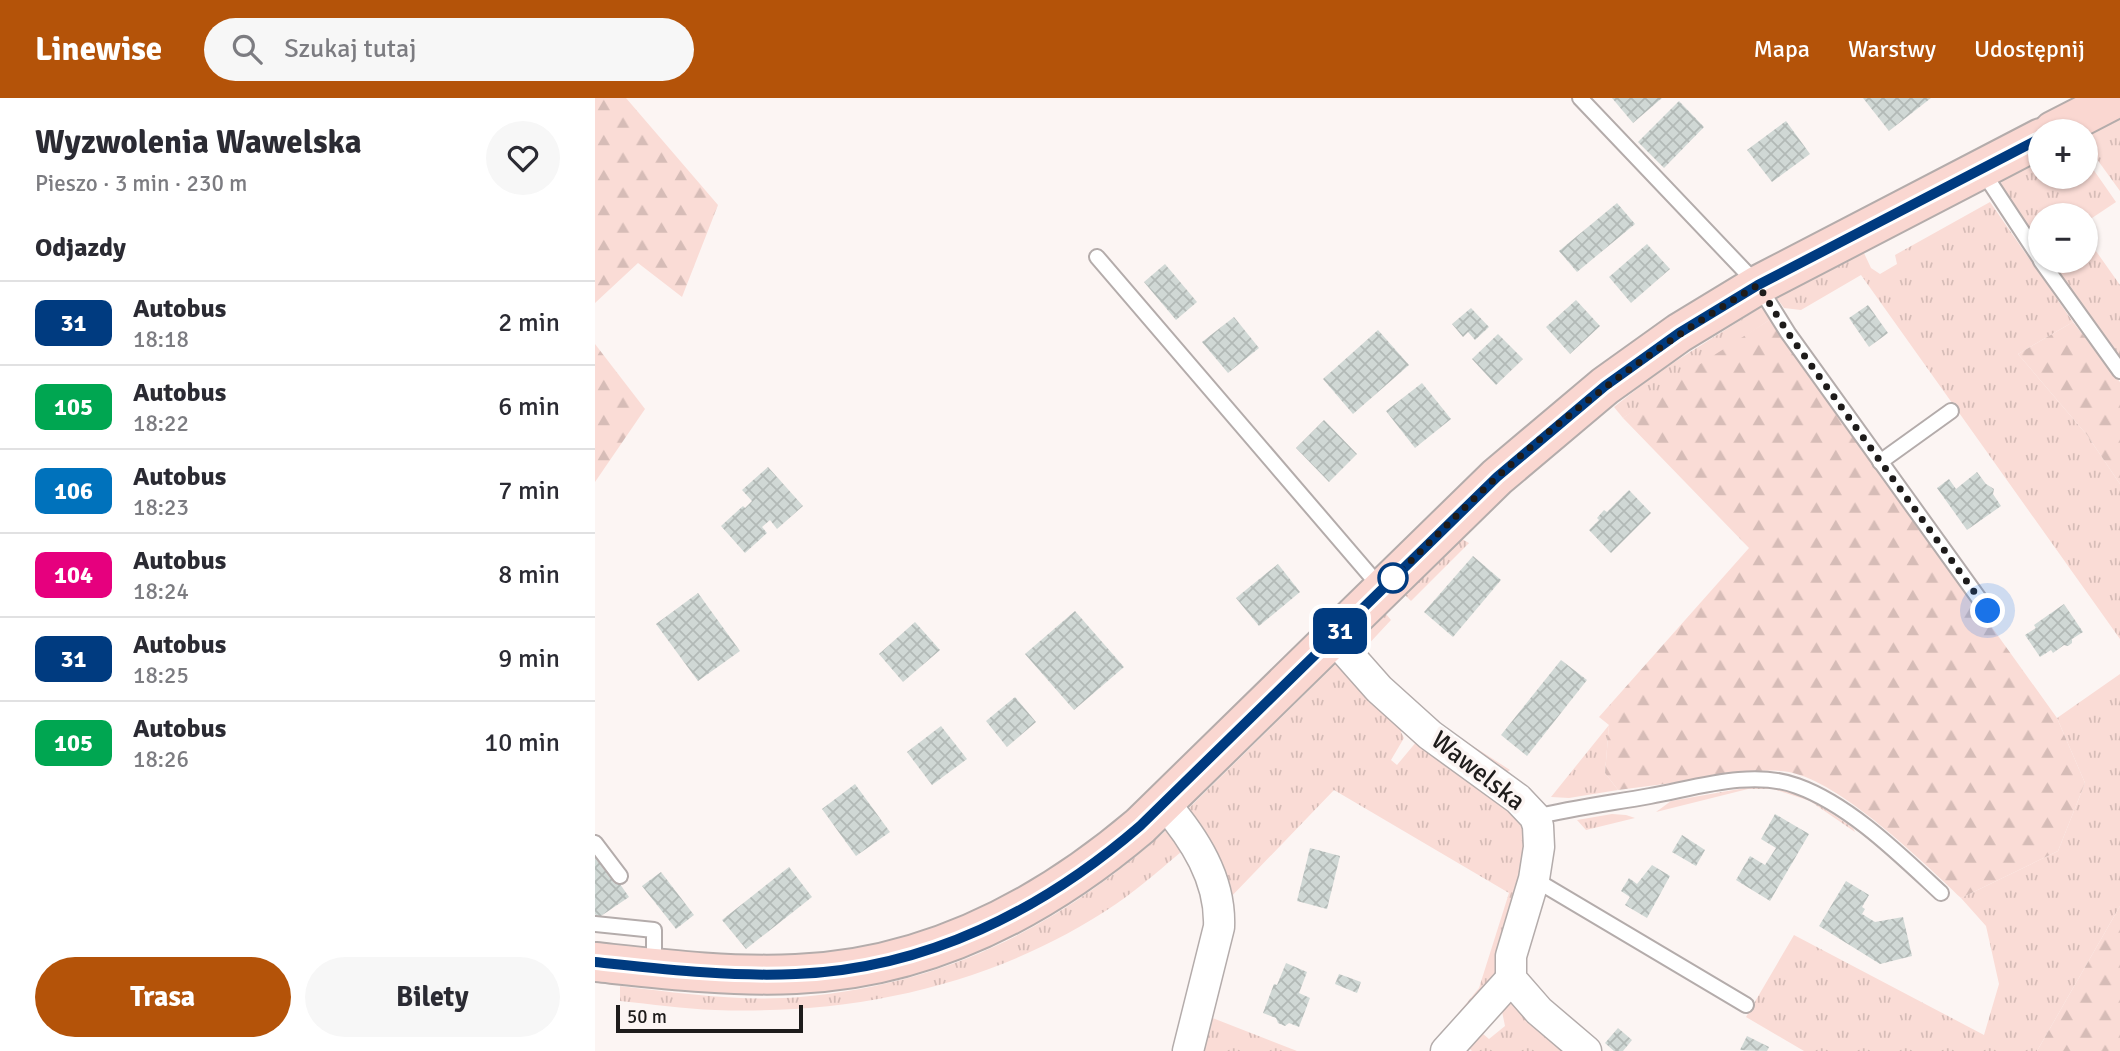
<!DOCTYPE html>
<html lang="pl">
<meta charset="utf-8">
<style>
:root{--surface:#fff;--page:#f7f7f7;--text:#2b2b33;--muted:#7c7c81;--line:#e1e1e2;--accent:#b45309}
body{margin:0;font-family:Signika,sans-serif;background:var(--page);color:var(--text);height:100vh;display:flex;flex-direction:column;font-size:26px;white-space:nowrap}
*{box-sizing:border-box;margin:0}
p{font-size:23px;color:var(--muted)}
.icon{flex:none;width:38px;height:38px;fill:none;stroke:currentColor;stroke-width:2;stroke-linecap:round;stroke-linejoin:round}
.map{position:relative;flex:1;overflow:hidden}
.side{display:flex;flex-direction:column;background:var(--surface);width:595px}
.side>*{flex:none}
.badge{padding:0 14px;border-radius:10px;font-size:24px;line-height:46px}
.fabs{position:absolute;left:1433px;top:21px;display:grid;gap:14px}
.fabs a{display:grid;place-items:center;width:70px;height:70px;border-radius:50%;background:var(--surface);box-shadow:0 2px 5px #0004;font-size:35px}
.scale{position:absolute;left:21px;bottom:18px;width:187px;box-sizing:border-box;padding-left:7px;border:4px solid #1e1c1b;border-top:0;font-size:19px;line-height:24px;white-space:nowrap;color:#1e1c1b;-webkit-text-stroke:5px #fcf5f3;paint-order:stroke}
.you{position:absolute;width:35px;height:35px;margin:-18px;border:5px solid #fff;border-radius:50%;background:#1a73e8;box-shadow:0 0 0 10px #1a73e833}
.map>.badge{position:absolute;translate:-50% -50%;box-shadow:0 0 0 4px #fff}
h2{padding:0 35px;font-size:26px;line-height:63px}
.round{display:grid;place-items:center;flex:none;width:74px;height:74px;border-radius:37px;background:var(--page)}
.headline{display:flex;align-items:center;justify-content:space-between;height:119px;padding:0 35px}
h1{font-size:33px;font-weight:700;line-height:52px}
.cta{display:flex;gap:14px;margin-top:auto;padding:14px 35px}
.cta a{flex:1;height:80px;border-radius:42px;background:var(--accent);color:#fff;font-size:28px;font-weight:700;line-height:80px;text-align:center}
.cta a+a{background:var(--page);color:var(--text)}
ul{padding:0;list-style:none}
li{display:flex;align-items:center;gap:21px;height:84px;padding:0 35px;border-top:2px solid var(--line)}
li div{flex:1}
li b{display:block;font-size:26px}
li em{font-style:normal}
li .badge{min-width:77px;font-weight:700;text-align:center}
header{display:flex;align-items:center;gap:42px;box-sizing:border-box;height:98px;padding:0 35px;background:var(--accent);color:#fff}
header strong{font-size:33px}
nav{display:flex;gap:38px;margin-inline-start:auto;font-size:24px}
.search{width:490px;height:63px;background:var(--page);display:flex;align-items:center;gap:18px;box-sizing:border-box;padding:0 24px;border-radius:38px;color:var(--muted);font-size:26px}
main{display:flex;flex:1;min-height:0}
.map>svg:first-child{display:block}
</style>
<header>
<strong>Linewise</strong>
<div class="search"><svg class="icon" aria-label="search" viewBox="0 0 24 24"><circle cx="10" cy="10" r="6"/><path d="M15 15l6 6"/></svg>Szukaj tutaj</div>
<nav><a>Mapa</a><a>Warstwy</a><a>Udostępnij</a></nav>
</header>
<main>
<section class="side">
<div class="headline"><div><h1>Wyzwolenia Wawelska</h1><p>Pieszo · 3 min · 230 m</p></div><a class="round"><svg class="icon" aria-label="heart" viewBox="0 0 24 24"><path d="M12 20l-8-8c-3-5 5-10 8-4 3-6 11-1 8 4z"/></svg></a></div>
<h2>Odjazdy</h2>
<ul>
<li><span class="badge" style="background:#003b80;color:#fff">31</span><div><b>Autobus</b><p>18:18</p></div><em>2 min</em></li>
<li><span class="badge" style="background:#00a651;color:#fff">105</span><div><b>Autobus</b><p>18:22</p></div><em>6 min</em></li>
<li><span class="badge" style="background:#0072bc;color:#fff">106</span><div><b>Autobus</b><p>18:23</p></div><em>7 min</em></li>
<li><span class="badge" style="background:#e6007e;color:#fff">104</span><div><b>Autobus</b><p>18:24</p></div><em>8 min</em></li>
<li><span class="badge" style="background:#003b80;color:#fff">31</span><div><b>Autobus</b><p>18:25</p></div><em>9 min</em></li>
<li><span class="badge" style="background:#00a651;color:#fff">105</span><div><b>Autobus</b><p>18:26</p></div><em>10 min</em></li>
</ul>
<div class="cta"><a>Trasa</a><a>Bilety</a></div>
</section>
<div class="map">
<svg width="1525" height="953" viewBox="0 0 1525 953">
<defs>
<pattern id="grass-tufts" width="24" height="20" patternUnits="userSpaceOnUse" patternTransform="scale(1.75)"><rect width="24" height="20" fill="#fadcd6"/><path d="M3 7l-1-3M5 7V3M7 7l1-3M15 17l-1-3M17 17v-4M19 17l1-3" fill="none" stroke="#d6bcb7"/></pattern>
<pattern id="forest-firs" width="22" height="20" patternUnits="userSpaceOnUse" patternTransform="scale(1.75)"><rect width="22" height="20" fill="#fadcd6"/><path d="M5 1l3.5 6h-7zM16 11l3.5 6h-7z" fill="#d6bcb7"/></pattern>
<pattern id="building-cross-hatch" width="8" height="8" patternUnits="userSpaceOnUse" patternTransform="scale(1.75)"><rect width="8" height="8" fill="#d0d8d5"/><path d="M0 0l8 8M0 8l8-8" fill="none" stroke="#b2b9b6"/></pattern>
</defs>
<rect width="100%" height="100%" fill="#fcf5f3"/>
<!-- grass -->
<g fill="url(#grass-tufts)">
<path d="M 1525,21 L 1525,93 L 1496,53 L 1491,39 Z"/>
<path d="M 1491,61 L 1521,104 L 1491,124 L 1491,117 L 1446,117 L 1445,150 L 1410,95 L 1406,87 L 1407,80 L 1445,62 L 1446,79 L 1491,79 Z"/>
<path d="M 1395,104 L 1478,224 L 1423,256 L 1492,337 L 1525,386 L 1525,541 L 1266,177 L 1206,212 L 1189,210 L 1181,199 L 1268,153 L 1276,170 L 1285,176 L 1302,166 L 1300,157 Z"/>
<path d="M 1491,139 L 1525,187 L 1525,262 L 1454,163 L 1491,163 Z"/>
<path d="M 1168,208 L 1176,221 L 1028,320 L 1019,309 L 1062,275 Z"/>
<path d="M 867,441 L 874,445 L 816,503 L 810,497 Z"/>
<path d="M 791,516 L 796,522 L 769,551 L 827,615 L 915,672 L 905,680 C 849,642 798,602 758,547 Z"/>
<path d="M 746,561 L 812,625 L 806,634 L 809,640 L 796,662 L 802,667 L 827,637 L 899,694 L 933,730 L 906,879 L 838,953 L 861,918 L 884,890 L 914,795 L 739,692 L 632,803 L 592,712 Z"/>
<path d="M 1525,576 L 1525,808 L 1442,953 L 1209,953 L 1151,919 L 1199,837 L 1389,937 L 1404,886 L 1391,828 L 1366,800 L 1463,753 L 1490,685 L 1462,620 Z"/>
<path d="M 1014,627 L 1010,675 L 1023,692 L 974,700 L 956,699 Z"/>
<path d="M 1161,688 C 1199,688 1228,709 1258,730 L 1260,734 L 1215,703 L 1178,691 L 1153,691 L 1061,714 L 1076,703 Z"/>
<path d="M 1017,716 L 1031,717 L 1040,720 L 991,732 L 982,722 Z"/>
<path d="M 574,730 L 592,749 C 569,768 546,789 521,806 C 403,886 262,917 120,912 C 89,911 56,906 25,903 L 25,888 C 84,895 145,904 205,899 C 353,886 465,828 574,730 Z"/>
<path d="M 621,882 L 627,884 L 615,919 L 702,953 L 601,953 Z"/>
<path d="M 918,899 L 984,953 L 877,953 L 872,948 L 881,930 L 894,941 L 910,928 L 905,904 Z"/>
</g>
<!-- forest -->
<g fill="url(#forest-firs)">
<path d="M 0,0 L 31,0 L 123,107 L 87,199 L 43,165 L 0,205 Z"/>
<path d="M 1176,221 L 1462,620 L 1490,685 L 1463,753 L 1366,800 C 1327,763 1246,684 1194,674 C 1171,670 1146,675 1124,678 C 1090,683 1056,688 1023,692 L 1010,675 L 1014,627 L 1004,619 L 1154,450 L 1028,320 L 1083,280 Z"/>
<path d="M 1478,224 L 1525,284 L 1525,386 L 1492,337 L 1423,256 Z"/>
<path d="M 0,246 L 50,311 L 0,384 Z"/>
<path d="M 1525,808 L 1525,953 L 1442,953 Z"/>
</g>
<!-- building -->
<g fill="url(#building-cross-hatch)">
<path d="M 1017,0 L 1067,0 L 1038,25 Z"/>
<path d="M 1268,0 L 1336,0 L 1294,33 Z"/>
<path d="M 1084,3 L 1109,29 L 1069,70 L 1043,44 Z"/>
<path d="M 1191,23 L 1215,56 L 1177,84 L 1152,52 Z"/>
<path d="M 1022,105 L 1040,126 L 982,174 L 964,153 Z"/>
<path d="M 1052,146 L 1075,171 L 1036,205 L 1014,179 Z"/>
<path d="M 570,166 L 602,204 L 581,222 L 549,184 Z"/>
<path d="M 981,202 L 1005,228 L 975,256 L 951,229 Z"/>
<path d="M 1273,207 L 1293,235 L 1274,249 L 1254,220 Z"/>
<path d="M 876,210 L 894,229 L 880,242 L 873,234 L 868,239 L 857,226 Z"/>
<path d="M 639,219 L 664,250 L 633,275 L 607,244 Z"/>
<path d="M 783,232 L 814,267 L 758,316 L 728,281 Z"/>
<path d="M 903,236 L 928,261 L 901,287 L 877,261 Z"/>
<path d="M 827,285 L 856,321 L 820,350 L 791,313 Z"/>
<path d="M 729,322 L 762,356 L 734,384 L 701,350 Z"/>
<path d="M 173,369 L 208,408 L 182,431 L 175,422 L 167,429 L 172,435 L 150,455 L 126,428 L 148,408 L 150,410 L 157,403 L 147,392 Z"/>
<path d="M 1382,374 L 1391,386 L 1399,391 L 1398,396 L 1406,408 L 1372,432 L 1342,390 L 1354,381 L 1361,391 Z"/>
<path d="M 1034,392 L 1056,415 L 1016,455 L 994,432 L 1004,422 L 1002,420 L 1009,412 L 1012,414 Z"/>
<path d="M 878,458 L 906,482 L 858,539 L 829,514 Z"/>
<path d="M 683,466 L 705,494 L 664,528 L 641,500 Z"/>
<path d="M 103,495 L 145,553 L 103,583 L 61,526 Z"/>
<path d="M 1469,506 L 1488,534 L 1477,541 L 1477,545 L 1473,548 L 1469,547 L 1458,555 L 1456,552 L 1445,559 L 1430,537 L 1441,530 L 1439,527 Z"/>
<path d="M 480,513 L 529,569 L 479,612 L 430,556 Z"/>
<path d="M 320,524 L 345,552 L 308,584 L 284,556 Z"/>
<path d="M 966,562 L 992,582 L 932,658 L 906,637 Z"/>
<path d="M 420,599 L 441,624 L 412,649 L 391,623 Z"/>
<path d="M 346,628 L 372,661 L 337,687 L 312,654 Z"/>
<path d="M 260,686 L 295,734 L 261,758 L 227,711 Z"/>
<path d="M 1180,716 L 1214,736 L 1175,803 L 1141,782 L 1155,758 L 1170,767 L 1181,750 L 1166,741 Z"/>
<path d="M 1087,737 L 1110,752 L 1101,768 L 1077,754 Z"/>
<path d="M 0,750 L 34,799 L 3,820 L 0,816 Z"/>
<path d="M 715,750 L 745,758 L 732,811 L 702,803 Z"/>
<path d="M 1057,767 L 1075,778 L 1052,820 L 1030,807 L 1035,799 L 1026,793 L 1034,780 L 1042,786 Z"/>
<path d="M 194,769 L 217,799 L 151,851 L 127,822 Z"/>
<path d="M 66,774 L 99,817 L 81,831 L 47,788 Z"/>
<path d="M 1251,783 L 1274,797 L 1267,809 L 1270,811 L 1267,816 L 1280,824 L 1308,819 L 1317,858 L 1285,866 L 1224,828 Z"/>
<path d="M 691,865 L 712,874 L 704,895 L 715,900 L 704,929 L 694,925 L 690,928 L 683,925 L 681,920 L 668,915 L 679,886 L 682,887 Z"/>
<path d="M 744,876 L 766,884 L 762,895 L 740,886 Z"/>
<path d="M 1023,930 L 1037,942 L 1028,953 L 1019,953 L 1010,945 Z"/>
<path d="M 1152,938 L 1174,949 L 1172,953 L 1145,952 Z"/>
</g>
<g fill="none" stroke-linecap="round" stroke-linejoin="round">
<defs>
<g id="lane">
<path d="M 985,0 L 1163,187 L 1193,235 L 1393,513"/>
<path d="M 1386,71 L 1446,162"/>
<path d="M 502,159 L 786,490"/>
<path d="M 1446,163 L 1525,273"/>
<path d="M 1285,364 L 1356,313"/>
<path d="M 940,719 C 978,710 1016,705 1055,698 C 1100,690 1157,671 1202,688 C 1255,707 1305,757 1346,795"/>
<path d="M 0,745 L 25,778"/>
<path d="M 939,781 L 1151,907"/>
<path d="M 0,826 L 59,832 L 59,869"/>
</g>
<g id="street">
<path d="M 738,539 L 784,591 L 835,637 L 923,701 L 940,719 L 943,728 L 944,749 L 939,781 L 916,858 L 916,881 L 944,913 L 991,953"/>
<path d="M 569,705 C 599,740 626,781 624,829 L 593,953"/>
<path d="M 851,953 L 916,881"/>
</g>
<g id="secondary">
<path d="M 1458,33 L 1522,0"/>
<path d="M 0,864 C 67,871 134,879 201,876 C 331,871 447,811 545,728 L 902,379 L 1010,288 L 1084,235 L 1163,187 L 1446,40"/>
</g>
</defs>
<!-- lane casing -->
<use href="#lane" stroke="#b4acab" stroke-width="18"/>
<!-- street casing -->
<use href="#street" stroke="#b4acab" stroke-width="33"/>
<!-- secondary casing -->
<use href="#secondary" stroke="#b4acab" stroke-width="42"/>
<!-- lane -->
<use href="#lane" stroke="#fff" stroke-width="14"/>
<!-- street -->
<use href="#street" stroke="#fff" stroke-width="30"/>
<!-- secondary -->
<use href="#secondary" stroke="#fad7d1" stroke-width="38"/>
</g>
<g fill="none" stroke-linecap="round" stroke-linejoin="round">
<defs>
<path id="line" d="M 0,864 C 67,871 134,879 201,876 C 331,871 448,812 545,728 L 902,379 L 1010,288 L 1084,235 L 1163,187 L 1446,40"/>
</defs>
<!-- line casing -->
<use href="#line" stroke="#fff" stroke-width="16"/>
<!-- line -->
<use href="#line" stroke="#003b80" stroke-width="10"/>
<!-- walk -->
<path stroke="#1e1c1b" stroke-width="7" stroke-dasharray="0 12.6" d="M 798,480 C 833,447 866,412 901,380 C 982,306 1069,243 1163,187 L 1193,235 L 1393,513"/>
</g>
<!-- markers -->
<circle fill="#fff" stroke="#003b80" stroke-width="3.5" cx="798" cy="480" r="14"/>
<g text-anchor="middle" dominant-baseline="central" stroke-width="7" stroke-linejoin="round" paint-order="stroke">
<!-- street labels -->
<g font-size="26" fill="#1e1c1b" stroke="#fcf5f3">
<text transform="translate(883 673) rotate(38)">Wawelska</text>
</g>
</g>
</svg>
<div class="fabs">
<a>+</a>
<a>−</a>
</div>
<div class="scale">50 m</div>
<div class="you" style="left:1393px;top:513px"></div>
<b class="badge" style="left:745px;top:533px;background:#003b80;color:#fff">31</b>
</div>
</main>
